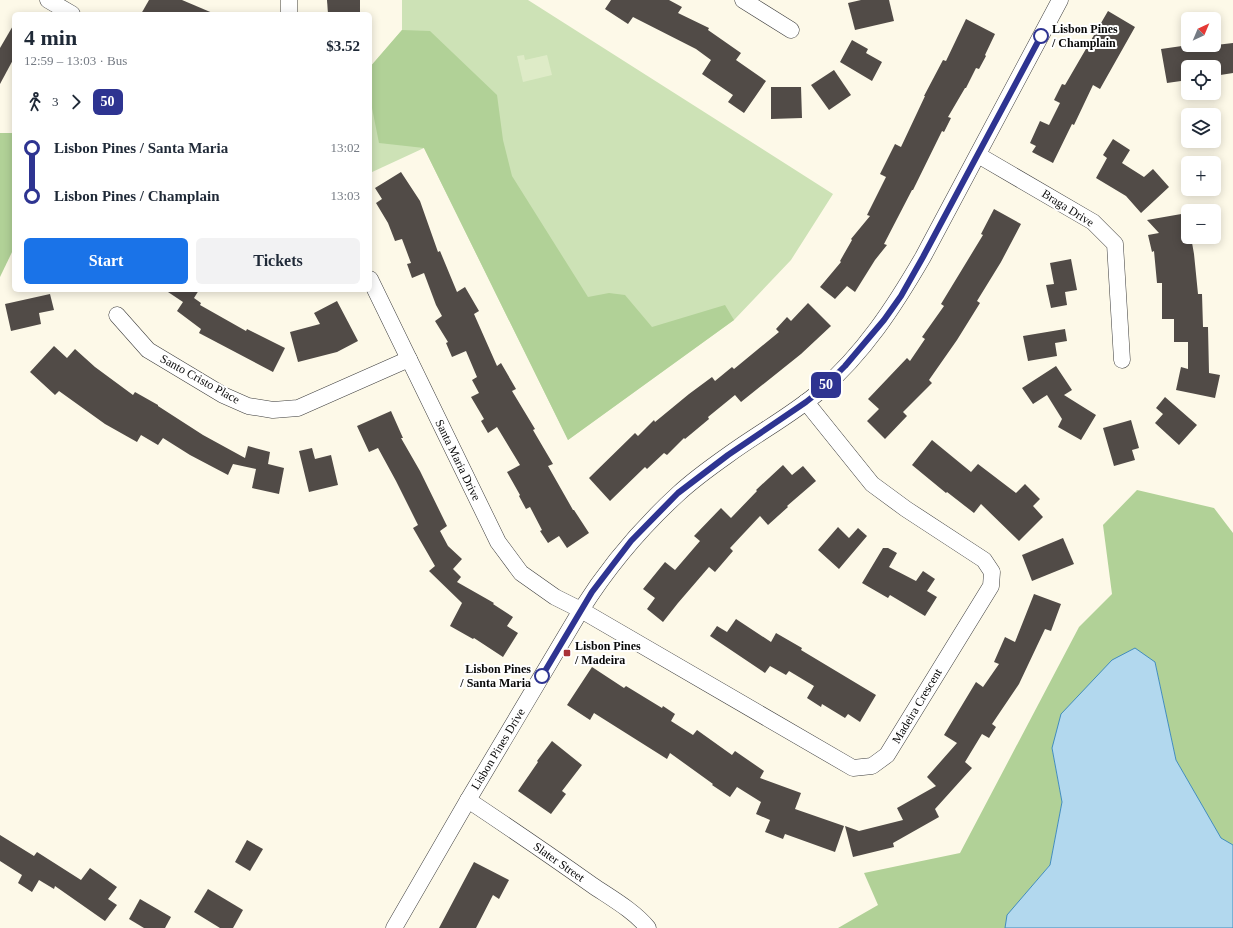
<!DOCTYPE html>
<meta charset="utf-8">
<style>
:root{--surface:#fff;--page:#f2f2f3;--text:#1f2937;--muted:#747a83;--accent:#1a73e8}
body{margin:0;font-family:"Times New Roman",serif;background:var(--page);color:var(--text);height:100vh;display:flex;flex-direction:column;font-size:15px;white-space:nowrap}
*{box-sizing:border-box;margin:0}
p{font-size:13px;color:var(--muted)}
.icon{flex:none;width:22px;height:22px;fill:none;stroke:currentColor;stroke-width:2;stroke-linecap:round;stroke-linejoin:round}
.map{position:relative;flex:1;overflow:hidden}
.panel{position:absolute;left:12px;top:12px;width:360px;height:280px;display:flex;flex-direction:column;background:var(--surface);border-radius:6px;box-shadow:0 2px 10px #0003}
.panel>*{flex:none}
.badge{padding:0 8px;border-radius:6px;font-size:14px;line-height:26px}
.needle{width:26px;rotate:44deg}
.controls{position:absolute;left:1181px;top:12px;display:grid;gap:8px}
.controls a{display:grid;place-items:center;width:40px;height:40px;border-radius:6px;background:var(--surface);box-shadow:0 2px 10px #0003;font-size:20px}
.map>.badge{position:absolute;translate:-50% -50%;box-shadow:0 0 0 2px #fff}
.legs{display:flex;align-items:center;gap:6px;height:44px;padding:0 12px;font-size:13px}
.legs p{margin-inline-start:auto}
.head{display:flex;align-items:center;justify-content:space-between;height:68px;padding:0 12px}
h1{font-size:22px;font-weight:800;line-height:30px}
.button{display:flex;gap:8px;margin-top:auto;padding:8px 12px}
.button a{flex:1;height:46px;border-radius:6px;background:var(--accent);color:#fff;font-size:16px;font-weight:800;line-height:46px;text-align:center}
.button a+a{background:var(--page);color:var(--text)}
ul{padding:0 12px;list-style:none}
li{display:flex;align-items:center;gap:14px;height:48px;font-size:15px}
li i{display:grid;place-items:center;width:6px;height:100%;margin:0 5px;background:currentColor}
li i::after{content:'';width:10px;height:10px;margin:-5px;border:3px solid;border-radius:50%;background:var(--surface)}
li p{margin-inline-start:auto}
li:first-child i{background:linear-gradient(#0000 50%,currentColor 0)}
li:last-child i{background:linear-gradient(currentColor 50%,#0000 0)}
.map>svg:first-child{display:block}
</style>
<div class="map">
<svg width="1233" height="928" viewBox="0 0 1233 928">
<rect width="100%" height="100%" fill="#fdf9e8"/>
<!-- green -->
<path fill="#cde2b6" d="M 402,0 L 528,0 L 833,194 L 791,260 L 734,320 L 568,440 L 424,148 L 370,173 L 370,67 L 402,30 Z"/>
<!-- forest -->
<g fill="#b1d197">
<path d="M 402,30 L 430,31 L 497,95 L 503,140 L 512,176 L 588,297 L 609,293 L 625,295 L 652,327 L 725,305 L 734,320 L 568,440 L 424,148 L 379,143 L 370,98 L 370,67 Z"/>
<path d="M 0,133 L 14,133 L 14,248 L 0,277 Z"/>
<path d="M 1137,490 L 1214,508 L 1233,533 L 1233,845 L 1221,839 L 1176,760 L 1155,662 L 1052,748 L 1062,802 L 1050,865 L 1008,915 L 1005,928 L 838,928 L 878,905 L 864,873 L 960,853 L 1079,627 L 1112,594 L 1103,525 Z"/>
</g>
<!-- pitch -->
<path fill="#deebc7" d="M 524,55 L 525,60 L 547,55 L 552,75 L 523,82 L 517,56 Z"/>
<!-- water -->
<path fill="#b2d8ee" stroke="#418cbd" d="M 1135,648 L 1155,662 L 1176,760 L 1221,838 L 1233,845 L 1233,928 L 1005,928 L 1007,915 L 1050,865 L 1062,802 L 1052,748 L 1061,714 L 1112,660 Z"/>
<!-- building -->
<g fill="#514b47">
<path d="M 149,0 L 182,0 L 215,14 L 141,14 Z"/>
<path d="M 327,0 L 360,0 L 360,14 L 328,14 Z"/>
<path d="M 611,0 L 669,0 L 682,7 L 678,13 L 709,28 L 708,30 L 741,53 L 736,60 L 766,81 L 744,113 L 728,102 L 733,95 L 702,74 L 711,60 L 696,49 L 633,17 L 628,24 L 605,9 Z"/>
<path d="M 861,0 L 889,0 L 894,21 L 855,30 L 848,3 Z"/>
<path d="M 1108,11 L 1135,27 L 1100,89 L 1093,85 L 1074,125 L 1072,124 L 1053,163 L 1032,152 L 1036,146 L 1030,143 L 1040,121 L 1049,125 L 1060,103 L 1054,100 L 1062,84 L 1065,85 Z"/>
<path d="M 966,19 L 995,34 L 985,55 L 986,56 L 979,69 L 976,68 L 966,88 L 965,88 L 948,117 L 951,118 L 944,132 L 942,131 L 913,190 L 912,190 L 884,244 L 887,245 L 875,260 L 855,292 L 847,286 L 835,299 L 820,287 L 841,262 L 840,261 L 852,240 L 851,239 L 870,216 L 867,215 L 886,177 L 880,174 L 895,144 L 901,147 L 925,96 L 924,96 L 943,60 L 946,61 Z"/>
<path d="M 14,24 L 14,58 L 0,84 L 0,48 Z"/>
<path d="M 852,40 L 868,49 L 866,53 L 882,62 L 872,81 L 840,62 Z"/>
<path d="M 1233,43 L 1233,73 L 1214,76 L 1214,67 L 1188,67 L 1188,80 L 1167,83 L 1161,49 L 1182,46 L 1182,49 Z"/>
<path d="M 834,70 L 851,95 L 829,110 L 811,85 Z"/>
<path d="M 771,87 L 801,87 L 802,118 L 771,119 Z"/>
<path d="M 1113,139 L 1130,150 L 1122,163 L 1144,177 L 1153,169 L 1169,187 L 1141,213 L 1126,196 L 1096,178 L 1107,158 L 1103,155 Z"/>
<path d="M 401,172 L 420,201 L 438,252 L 440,251 L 457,292 L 465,287 L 479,311 L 474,314 L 497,366 L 501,363 L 516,389 L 512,391 L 535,429 L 533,430 L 553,464 L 548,466 L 573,510 L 574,510 L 589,533 L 567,548 L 559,536 L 548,543 L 540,531 L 542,530 L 530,507 L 526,509 L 519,496 L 520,495 L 507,472 L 520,465 L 497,427 L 488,433 L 481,421 L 484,419 L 471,397 L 479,393 L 472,380 L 477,377 L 466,351 L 452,357 L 446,343 L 448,342 L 435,321 L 442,316 L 436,305 L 424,273 L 412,278 L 407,264 L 411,263 L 402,239 L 395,241 L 388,223 L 376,203 L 382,199 L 375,188 Z"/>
<path d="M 994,209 L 1021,224 L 1001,262 L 977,301 L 980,303 L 957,340 L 929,380 L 932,383 L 903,412 L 907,416 L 885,439 L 867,421 L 879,409 L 868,399 L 907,358 L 910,361 L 925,339 L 922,337 L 944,306 L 941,304 L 983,235 L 981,234 Z"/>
<path d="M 1187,213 L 1188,237 L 1191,237 L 1194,254 L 1198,294 L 1202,294 L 1203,327 L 1208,327 L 1209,373 L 1220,375 L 1215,398 L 1176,390 L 1181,367 L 1188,369 L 1188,342 L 1174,342 L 1174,319 L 1162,319 L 1162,283 L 1157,283 L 1154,251 L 1152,252 L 1148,235 L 1159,233 L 1147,220 Z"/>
<path d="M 1071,259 L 1077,290 L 1065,292 L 1067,305 L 1051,308 L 1046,285 L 1054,284 L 1050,263 Z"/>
<path d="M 165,290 L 199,290 L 194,298 L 201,303 L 200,305 L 246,331 L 247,329 L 285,348 L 273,372 L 199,333 L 201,329 L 177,311 L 183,302 Z"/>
<path d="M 50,294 L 54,310 L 39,313 L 41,324 L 11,331 L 5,304 Z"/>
<path d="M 337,301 L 358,341 L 337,352 L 298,362 L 290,332 L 320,324 L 314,313 Z"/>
<path d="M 808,303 L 831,326 L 801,354 L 741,402 L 735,395 L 708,417 L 709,419 L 685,439 L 684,438 L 667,455 L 664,453 L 647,469 L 645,467 L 610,501 L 589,478 L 635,433 L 638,436 L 654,420 L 655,422 L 689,394 L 712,377 L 715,381 L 732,367 L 734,369 L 779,332 L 776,329 L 787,317 L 791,321 Z"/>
<path d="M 1065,329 L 1067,341 L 1055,343 L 1057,356 L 1028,361 L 1023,336 Z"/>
<path d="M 54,346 L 67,358 L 75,349 L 95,367 L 133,395 L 135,392 L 158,405 L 158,406 L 203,435 L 245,458 L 248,446 L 270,452 L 268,464 L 284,468 L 279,494 L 252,488 L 256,469 L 233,464 L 228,475 L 190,455 L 163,438 L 158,445 L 141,435 L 137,442 L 105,424 L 59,391 L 55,395 L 30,372 Z"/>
<path d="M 1056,366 L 1072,390 L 1064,395 L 1096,415 L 1081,440 L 1058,427 L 1062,419 L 1047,395 L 1033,404 L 1022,388 Z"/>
<path d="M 1165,397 L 1197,425 L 1179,445 L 1155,423 L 1163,414 L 1156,408 Z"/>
<path d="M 391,411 L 403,438 L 401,438 L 420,471 L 447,526 L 440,531 L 448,546 L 462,559 L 453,569 L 461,577 L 457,582 L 494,603 L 493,604 L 513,617 L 507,626 L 518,633 L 503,657 L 474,638 L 473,639 L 450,626 L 462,603 L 429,571 L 435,566 L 413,528 L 418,525 L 396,481 L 378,448 L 369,452 L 357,426 Z"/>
<path d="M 1131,420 L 1139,448 L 1132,450 L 1135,460 L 1114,466 L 1103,428 Z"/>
<path d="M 932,440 L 971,472 L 978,464 L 1016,493 L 1025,484 L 1040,499 L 1033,506 L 1043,517 L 1019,541 L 981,504 L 974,513 L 947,492 L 946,493 L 912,465 Z"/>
<path d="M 312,448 L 315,459 L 331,455 L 338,485 L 309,492 L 299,451 Z"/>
<path d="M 783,465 L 792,475 L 803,466 L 816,481 L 787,506 L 788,507 L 768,525 L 760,516 L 730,548 L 733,551 L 715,572 L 709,567 L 678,603 L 663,622 L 647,609 L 655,598 L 643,589 L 665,562 L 675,570 L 700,541 L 694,536 L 721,508 L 731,518 L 757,491 L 756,490 Z"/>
<path d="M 838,527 L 849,538 L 858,528 L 867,536 L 839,569 L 818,550 Z"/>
<path d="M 1063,538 L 1074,564 L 1032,581 L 1022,555 Z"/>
<path d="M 883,548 L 888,548 L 897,553 L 889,567 L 916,581 L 923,571 L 935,579 L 927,591 L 937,597 L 925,616 L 890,595 L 888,598 L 862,583 Z"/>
<path d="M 1034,594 L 1061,604 L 1051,631 L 1045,629 L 1019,684 L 992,724 L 996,727 L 989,738 L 982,734 L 965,762 L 972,768 L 935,809 L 939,817 L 893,843 L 894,847 L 853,857 L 845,826 L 859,831 L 903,820 L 897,808 L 936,786 L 927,777 L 957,743 L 944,735 L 976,682 L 983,687 L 999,664 L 994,662 L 1005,637 L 1015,642 Z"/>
<path d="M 736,619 L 771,642 L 776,633 L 802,648 L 801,650 L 876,695 L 860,722 L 848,714 L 845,718 L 822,704 L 821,707 L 807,698 L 814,686 L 789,671 L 786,675 L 770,666 L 765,673 L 710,636 L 717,626 L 727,632 Z"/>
<path d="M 592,667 L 624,688 L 626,686 L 662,708 L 663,706 L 675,714 L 671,721 L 693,735 L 697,730 L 732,755 L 735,751 L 764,771 L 760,778 L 801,793 L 795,809 L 844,826 L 835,852 L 785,834 L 783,839 L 765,832 L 770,820 L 756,814 L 761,802 L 737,787 L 730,797 L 712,785 L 713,784 L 670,753 L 667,759 L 594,713 L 590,720 L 567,705 Z"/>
<path d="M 552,741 L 582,765 L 562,791 L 566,794 L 551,814 L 518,791 L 538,762 L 537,761 Z"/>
<path d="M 0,835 L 34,856 L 37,852 L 81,880 L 90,868 L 117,887 L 108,899 L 117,905 L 105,921 L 55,886 L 54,889 L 39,880 L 32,892 L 18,883 L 22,875 L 0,861 Z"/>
<path d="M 247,840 L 263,849 L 250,871 L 235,862 Z"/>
<path d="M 474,862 L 509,880 L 499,899 L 493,895 L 476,928 L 439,928 Z"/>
<path d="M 208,889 L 243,910 L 233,928 L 220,928 L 194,912 Z"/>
<path d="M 140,899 L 171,917 L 165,928 L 144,928 L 129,919 Z"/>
</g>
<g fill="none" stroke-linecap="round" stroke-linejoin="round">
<defs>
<g id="minor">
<path d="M 48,0 L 72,14"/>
<path d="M 743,0 L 791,30"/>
<path d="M 289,14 L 289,0"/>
<path d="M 978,155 L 1093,222 L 1115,244 L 1122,360"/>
<path d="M 370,279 L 498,542 L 521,573 L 555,597 L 581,610 L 853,768 L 872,766 L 887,755 L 991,586 L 992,572 L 984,560 L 906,509 L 872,484 L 806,402"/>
<path d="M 117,315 L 148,350 L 223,395 L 248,406 L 273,410 L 298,408 L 409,359"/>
<path d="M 468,800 C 510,828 551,856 592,885 C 611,898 633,910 648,928"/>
<path d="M 394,928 L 468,800 L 581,610 C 608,567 641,528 678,494 C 693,480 711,467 728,455 C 758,433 792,415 820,391 C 864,353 894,307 923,257 L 1060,0"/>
</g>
</defs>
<!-- minor casing -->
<use href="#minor" stroke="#3c3c3c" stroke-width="17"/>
<!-- minor -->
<use href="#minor" stroke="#fff" stroke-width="16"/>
</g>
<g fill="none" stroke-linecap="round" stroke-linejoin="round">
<defs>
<path id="line-1" d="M 542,676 L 592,592 L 631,541 L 678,493 L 728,455 L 806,402 L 821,390 L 845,366 L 884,320 L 901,296 L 923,257 L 1041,36"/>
</defs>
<!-- line-1 casing -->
<use href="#line-1" stroke="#fff" stroke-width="9"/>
<!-- line-1 -->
<use href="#line-1" stroke="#2e3491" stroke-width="6"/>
</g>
<!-- markers -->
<g fill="#fff" stroke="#2e3491" stroke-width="2">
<circle cx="1041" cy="36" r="7"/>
<circle cx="542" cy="676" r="7"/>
</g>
<rect fill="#a93137" stroke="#fff" stroke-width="1.5" x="563" y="649" width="8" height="8" rx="2"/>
<g text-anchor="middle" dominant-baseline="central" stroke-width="4" stroke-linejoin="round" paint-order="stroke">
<!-- stop labels -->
<g font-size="12" font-weight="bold" fill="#090909" stroke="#fff" text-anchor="start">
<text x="1052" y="29">Lisbon Pines<tspan x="1052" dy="14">/ Champlain</tspan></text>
<text x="531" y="669" text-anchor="end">Lisbon Pines<tspan x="531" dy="14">/ Santa Maria</tspan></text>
</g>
<!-- street labels -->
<g font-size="12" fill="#090909" stroke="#fff">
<text transform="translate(1068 208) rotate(32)">Braga Drive</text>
<text transform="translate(200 379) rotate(29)">Santo Cristo Place</text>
<text transform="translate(458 460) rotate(64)">Santa Maria Drive</text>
<text transform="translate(917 706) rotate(-59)">Madeira Crescent</text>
<text transform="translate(498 749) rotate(-59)">Lisbon Pines Drive</text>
<text transform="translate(559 862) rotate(35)">Slater Street</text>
</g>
<!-- poi labels -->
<g font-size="12" font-weight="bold" fill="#090909" stroke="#fff" text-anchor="start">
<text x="575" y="646">Lisbon Pines<tspan x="575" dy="14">/ Madeira</tspan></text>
</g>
</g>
</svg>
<div class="controls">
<a><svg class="needle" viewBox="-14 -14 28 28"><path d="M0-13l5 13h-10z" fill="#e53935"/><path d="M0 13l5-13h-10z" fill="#747a83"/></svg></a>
<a><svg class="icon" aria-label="locate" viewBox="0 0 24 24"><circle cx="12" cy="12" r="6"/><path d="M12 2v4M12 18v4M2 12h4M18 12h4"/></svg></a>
<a><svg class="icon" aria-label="layers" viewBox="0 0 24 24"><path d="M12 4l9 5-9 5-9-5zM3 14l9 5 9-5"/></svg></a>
<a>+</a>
<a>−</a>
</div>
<b class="badge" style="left:826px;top:385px;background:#2e3491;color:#fff">50</b>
<section class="panel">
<div class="head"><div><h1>4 min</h1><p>12:59 – 13:03 · Bus</p></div><b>$3.52</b></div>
<div class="legs"><svg class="icon" aria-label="walk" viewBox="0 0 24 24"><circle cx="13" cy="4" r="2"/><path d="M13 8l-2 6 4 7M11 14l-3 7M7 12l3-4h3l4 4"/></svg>3<svg class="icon" aria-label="forward" viewBox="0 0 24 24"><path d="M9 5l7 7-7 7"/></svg><b class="badge" style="background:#2e3491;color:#fff">50</b></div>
<ul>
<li><i style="color:#2e3491"></i><b>Lisbon Pines / Santa Maria</b><p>13:02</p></li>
<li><i style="color:#2e3491"></i><b>Lisbon Pines / Champlain</b><p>13:03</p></li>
</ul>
<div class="button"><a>Start</a><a>Tickets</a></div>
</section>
</div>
